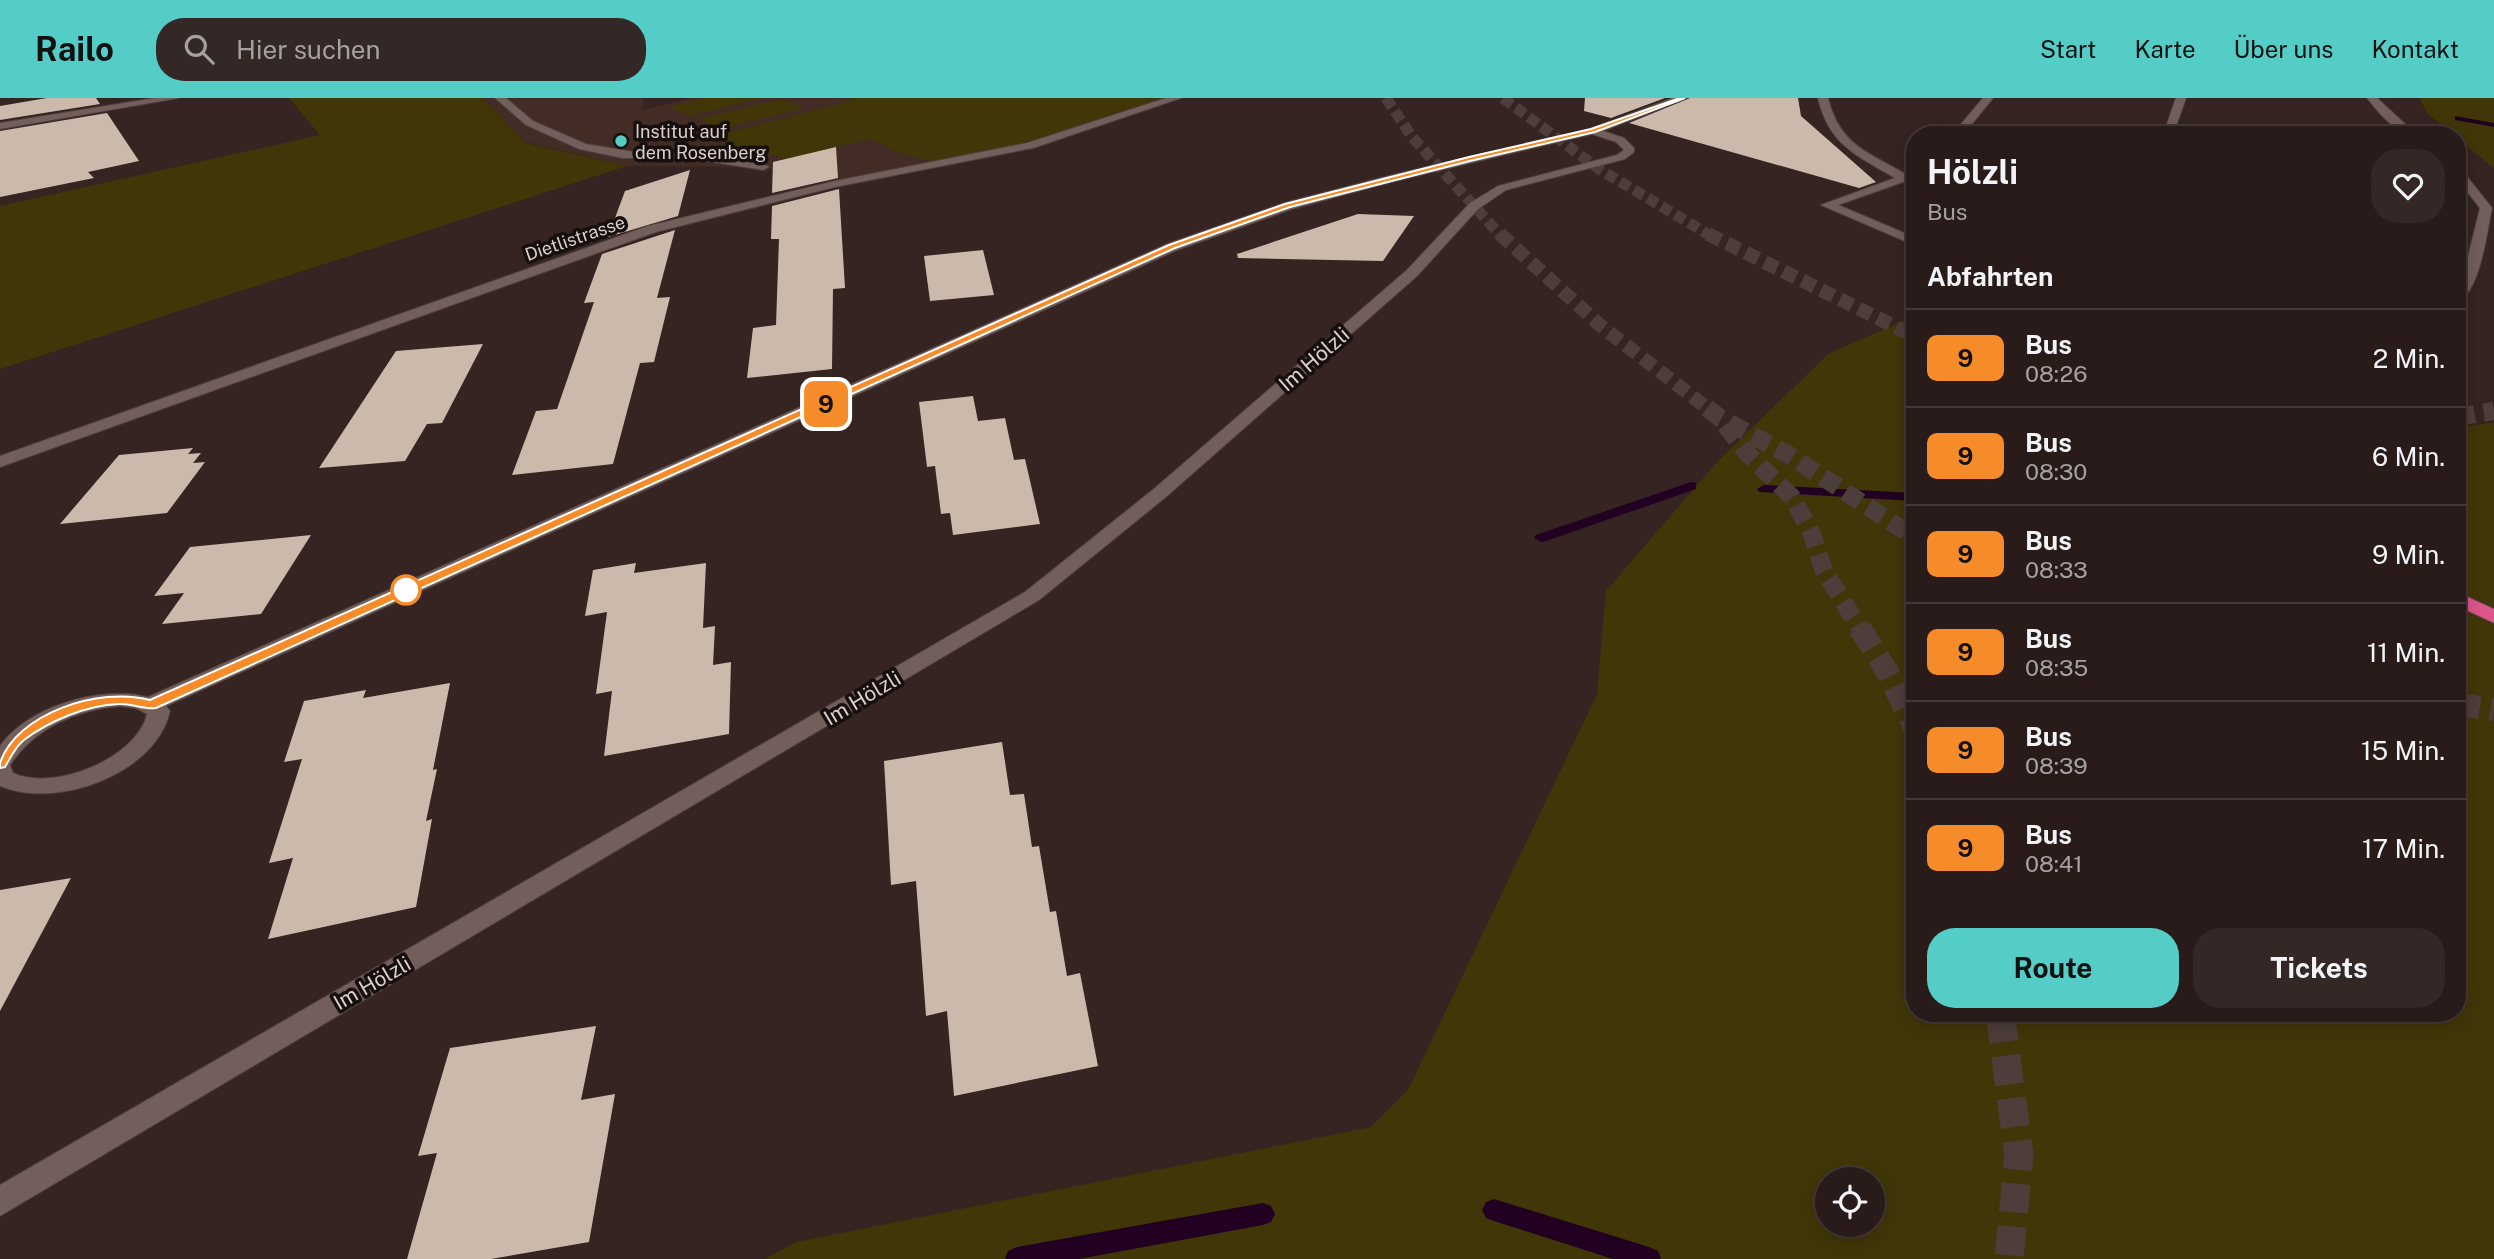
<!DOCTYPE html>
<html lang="de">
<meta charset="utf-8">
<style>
:root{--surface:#281b19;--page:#342826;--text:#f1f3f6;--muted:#a5a1a2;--line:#443938;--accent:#54cdc7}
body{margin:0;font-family:"Public Sans",sans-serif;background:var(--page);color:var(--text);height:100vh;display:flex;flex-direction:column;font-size:26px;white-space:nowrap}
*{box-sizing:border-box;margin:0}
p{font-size:23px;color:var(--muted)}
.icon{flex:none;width:38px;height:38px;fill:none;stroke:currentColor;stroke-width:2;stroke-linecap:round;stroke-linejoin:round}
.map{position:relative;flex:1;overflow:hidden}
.sheet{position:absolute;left:1906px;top:28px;width:560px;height:896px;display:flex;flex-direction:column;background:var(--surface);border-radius:28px;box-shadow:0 4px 18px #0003,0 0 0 2px var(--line)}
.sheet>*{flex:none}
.badge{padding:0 14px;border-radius:10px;font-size:24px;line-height:46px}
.tools{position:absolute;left:1815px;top:1069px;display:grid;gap:14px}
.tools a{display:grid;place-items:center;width:70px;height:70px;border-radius:50%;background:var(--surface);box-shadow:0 4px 18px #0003,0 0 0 2px var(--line);font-size:35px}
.map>.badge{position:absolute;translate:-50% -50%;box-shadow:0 0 0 4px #fff}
h2{padding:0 21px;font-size:26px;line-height:63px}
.round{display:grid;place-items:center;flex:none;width:74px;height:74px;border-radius:28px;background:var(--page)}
.head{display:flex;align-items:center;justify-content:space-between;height:119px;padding:0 21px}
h1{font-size:33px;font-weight:700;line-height:52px}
.action{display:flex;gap:14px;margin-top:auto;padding:14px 21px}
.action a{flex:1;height:80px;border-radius:28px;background:var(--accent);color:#111;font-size:28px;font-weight:700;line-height:80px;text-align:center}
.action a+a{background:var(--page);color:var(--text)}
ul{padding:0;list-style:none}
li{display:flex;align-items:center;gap:21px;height:98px;padding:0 21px;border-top:2px solid var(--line)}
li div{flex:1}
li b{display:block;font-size:26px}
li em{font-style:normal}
li .badge{min-width:77px;font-weight:700;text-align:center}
header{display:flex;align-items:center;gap:42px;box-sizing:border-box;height:98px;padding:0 35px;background:var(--accent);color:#111}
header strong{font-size:33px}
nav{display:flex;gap:38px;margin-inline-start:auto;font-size:24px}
.search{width:490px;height:63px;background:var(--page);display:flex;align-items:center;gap:18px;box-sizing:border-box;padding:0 24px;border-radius:28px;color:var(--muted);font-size:26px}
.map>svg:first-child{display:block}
</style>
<header>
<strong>Railo</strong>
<div class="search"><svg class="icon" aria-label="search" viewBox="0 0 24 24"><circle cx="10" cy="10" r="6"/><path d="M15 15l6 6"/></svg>Hier suchen</div>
<nav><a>Start</a><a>Karte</a><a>Über uns</a><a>Kontakt</a></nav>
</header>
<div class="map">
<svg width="2494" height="1161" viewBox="0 0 2494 1161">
<rect width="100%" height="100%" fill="#352421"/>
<!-- built -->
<path fill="#432b26" d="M 483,0 L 644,0 L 642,12 L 691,0 L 861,0 L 709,40 L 786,61 L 871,41 L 898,55 L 941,66 L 835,86 L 763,69 L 627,68 L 525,44 Z"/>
<!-- green -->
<g fill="#413608" fill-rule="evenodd">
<path d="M 289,0 L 483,0 L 526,45 L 627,68 L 0,271 L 0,108 L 320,37 Z"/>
<path d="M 705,0 L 763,0 L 690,18 L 668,9 Z"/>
<path d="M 853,0 L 1174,0 L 1135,15 L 941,66 L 898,55 L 871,41 L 786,61 L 708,40 L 855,1 Z"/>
<path d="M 2419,0 L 2494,0 L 2494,70 L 2457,40 L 2457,37 L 2453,37 L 2428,16 Z"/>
<path d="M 782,1 L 805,10 L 721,31 L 699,21 Z"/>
<path d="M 1914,218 L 1914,915 L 2457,915 L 2457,330 L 2494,324 L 2494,1161 L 765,1161 L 796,1144 L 1371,1029 L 1408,992 L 1597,596 L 1606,493 L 1717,364 L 1828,256 ZM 1827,1082 L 1872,1082 L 1872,1127 L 1827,1127 Z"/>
</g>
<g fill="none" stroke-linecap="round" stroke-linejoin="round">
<!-- stream -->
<g fill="#210022" fill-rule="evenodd">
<path d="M 2455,18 L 2494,25 L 2494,29 L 2455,22 Z"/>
<path d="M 1691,384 L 1696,385 L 1696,391 L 1546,443 L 1541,444 L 1534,440 L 1536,437 Z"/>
<path d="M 1764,387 L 1914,395 L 1914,403 L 1759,394 L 1757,391 Z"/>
<path d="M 1494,1101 L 1649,1149 L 1658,1153 L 1661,1161 L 1613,1161 L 1494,1123 L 1486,1120 L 1482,1112 L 1486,1104 Z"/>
<path d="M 1263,1105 L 1271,1108 L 1275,1116 L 1271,1124 L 1263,1127 L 1079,1161 L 1005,1161 L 1008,1153 L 1017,1149 Z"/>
</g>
</g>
<!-- building -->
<g fill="#cbbaac">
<path d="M 47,0 L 96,0 L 100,6 L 0,22 L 0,8 Z"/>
<path d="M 1585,0 L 1665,0 L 1611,20 L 1584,13 Z"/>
<path d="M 1690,0 L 1798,0 L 1801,18 L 1876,84 L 1859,90 L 1629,25 Z"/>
<path d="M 107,15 L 139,63 L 88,74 L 94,80 L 0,99 L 0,33 Z"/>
<path d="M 836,49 L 838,80 L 772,95 L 773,64 Z"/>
<path d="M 690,72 L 678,118 L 608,139 L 625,93 Z"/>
<path d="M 839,91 L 845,190 L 833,191 L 832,271 L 747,280 L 753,230 L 776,227 L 779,141 L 771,141 L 772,108 Z"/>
<path d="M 1358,116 L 1414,118 L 1383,163 L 1238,160 L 1237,156 Z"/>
<path d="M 675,132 L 657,200 L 670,199 L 654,264 L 640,265 L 613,366 L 512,377 L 536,313 L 557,311 L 594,204 L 584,205 L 602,156 Z"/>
<path d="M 983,152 L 994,197 L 930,203 L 924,158 Z"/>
<path d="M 483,246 L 442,325 L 427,326 L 405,363 L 319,370 L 396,253 Z"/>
<path d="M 973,298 L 978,323 L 1005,320 L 1014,362 L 1025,361 L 1040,426 L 953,437 L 950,415 L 941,416 L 935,368 L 927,369 L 919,304 Z"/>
<path d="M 193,350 L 188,356 L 201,355 L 193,365 L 205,364 L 167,415 L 60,426 L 119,357 Z"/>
<path d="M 311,437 L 261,516 L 162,526 L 184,495 L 154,498 L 190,449 Z"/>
<path d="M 636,465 L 634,475 L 706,465 L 703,530 L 715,528 L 713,567 L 731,564 L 729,636 L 604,658 L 612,593 L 596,596 L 607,514 L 585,518 L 593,472 Z"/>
<path d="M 450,585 L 433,672 L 437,671 L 426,723 L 432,721 L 416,809 L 268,841 L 293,760 L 269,765 L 302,661 L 284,664 L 304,603 L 366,592 L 363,600 Z"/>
<path d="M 1002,644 L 1010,697 L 1024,696 L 1032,749 L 1039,748 L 1050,814 L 1056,813 L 1067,878 L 1080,875 L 1098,968 L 954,998 L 947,913 L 926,918 L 916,783 L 891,787 L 884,663 Z"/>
<path d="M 71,780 L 0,913 L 0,792 Z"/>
<path d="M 596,928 L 581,1002 L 615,996 L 589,1144 L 491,1161 L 407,1161 L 437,1055 L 418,1058 L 450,950 Z"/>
</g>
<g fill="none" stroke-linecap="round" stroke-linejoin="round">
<!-- highway-tunnel-far4 -->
<g stroke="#4e3e3b" stroke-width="11" stroke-dasharray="11 5" stroke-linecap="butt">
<path d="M 1386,0 L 1412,39 L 1501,138"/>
<path d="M 1503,0 L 1599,71 L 1711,138"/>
</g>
<!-- highway-tunnel-far3 -->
<g stroke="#4e3e3b" stroke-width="14" stroke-dasharray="14 7" stroke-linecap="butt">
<path d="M 1500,136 L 1601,228 L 1710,312"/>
<path d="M 1708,136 L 1914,238"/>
</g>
<!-- highway-tunnel-far2 -->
<g stroke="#4e3e3b" stroke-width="18" stroke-dasharray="18 9" stroke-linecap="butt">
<path d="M 1707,310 L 1720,320 L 1789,357 L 1914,439"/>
<path d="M 2457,319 L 2494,313"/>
<path d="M 1725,327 L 1748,356 L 1792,399 L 1812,436 L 1824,473 L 1861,532"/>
</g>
<!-- highway-tunnel-far1 -->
<g stroke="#4e3e3b" stroke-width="23" stroke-dasharray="23 11" stroke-linecap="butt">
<path d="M 1860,530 L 1888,575 L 1914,628"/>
<path d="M 2457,606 L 2494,612"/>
</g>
<!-- highway-tunnel -->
<path stroke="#4e3e3b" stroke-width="29" stroke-dasharray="29 14" stroke-linecap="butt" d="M 2000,915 L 2019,1057 L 2009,1161"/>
<defs>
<g id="street">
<path d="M 155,0 L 179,0 L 0,31 L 0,25 Z"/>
<path d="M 495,0 L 506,0 L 533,23 L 586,46 L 641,55 L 694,55 L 763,66 L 769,69 L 763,72 L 694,61 L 622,60 L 579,51 L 526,27 Z"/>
<path d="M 1166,0 L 1181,0 L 1033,50 L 835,89 L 656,134 L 0,369 L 0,358 L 648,128 L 835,83 L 1027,45 Z"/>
<path d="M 1673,0 L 1687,0 L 1603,33 L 1624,40 L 1634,50 L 1634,54 L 1625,61 L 1506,92 L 1478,111 L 1417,178 L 1167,398 L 1039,502 L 0,1118 L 0,1087 L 1025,494 L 1155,390 L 1407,172 L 1470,105 L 1498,88 L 1617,57 L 1624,52 L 1616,44 L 1592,36 L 1395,83 L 1292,111 L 1177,152 L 166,608 L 170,613 C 156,676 56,712 0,688 L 0,648 C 28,608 102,587 148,599 L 1167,146 L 1284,105 L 1392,77 L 1590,31 ZM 119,608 L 136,610 L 147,616 C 137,660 54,694 13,675 L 10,667 C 35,630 76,612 119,608 Z"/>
<path d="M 1818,0 L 1828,0 C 1839,46 1867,54 1904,75 L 1914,70 L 1912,80 L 1914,87 L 1903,84 L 1838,107 L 1914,139 L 1914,147 L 1821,107 L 1895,80 C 1856,57 1829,47 1818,0 Z"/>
<path d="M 1983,0 L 1993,0 L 1963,37 L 1952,37 Z"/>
<path d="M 2176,0 L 2186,0 L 2173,37 L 2163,37 Z"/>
<path d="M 2367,0 L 2377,0 L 2417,37 C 2396,37 2380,16 2367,0 Z"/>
<path d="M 2457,70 L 2461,71 L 2492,110 C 2487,133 2480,196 2457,203 L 2457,191 L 2461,187 L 2480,110 L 2457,81 Z"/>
</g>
<path id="highway" d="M 2457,494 L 2494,511 L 2494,525 L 2457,508 Z"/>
</defs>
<!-- street casing -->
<use href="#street" stroke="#4e3f3d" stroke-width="2"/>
<!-- highway casing -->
<use href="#highway" stroke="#4e3f3d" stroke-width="2"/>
<!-- street -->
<use href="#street" fill="#725e5a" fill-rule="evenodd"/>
<!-- highway -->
<use href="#highway" fill="#dd568b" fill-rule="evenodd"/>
</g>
<!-- line -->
<path fill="#f68b29" stroke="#fff" stroke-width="2" d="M 1680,0 L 1685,0 L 1595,34 L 1470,63 L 1290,109 L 1175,150 L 156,610 C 145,612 131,605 119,606 C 87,607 49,623 24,642 C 15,649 11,659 5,669 L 0,670 L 0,665 C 16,616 99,588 150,602 L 1169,147 L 1285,106 L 1469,59 L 1591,31 Z"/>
<!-- markers -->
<circle fill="#54cdc7" stroke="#170f0e" stroke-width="2.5" cx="621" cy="43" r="7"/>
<circle fill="#fff" stroke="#f68b29" stroke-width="3.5" cx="406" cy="492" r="14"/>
<g text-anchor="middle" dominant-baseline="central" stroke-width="7" stroke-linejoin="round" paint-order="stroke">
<!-- far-poi labels -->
<g font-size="18" fill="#dbcfcd" stroke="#170f0e" text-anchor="start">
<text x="635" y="33">Institut auf<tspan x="635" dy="21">dem Rosenberg</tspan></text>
</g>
<!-- far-street labels -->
<g font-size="18" fill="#dbcfcd" stroke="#170f0e">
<text transform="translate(575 140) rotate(-19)">Dietlistrasse</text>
</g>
<!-- street labels -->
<g font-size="21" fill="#dbcfcd" stroke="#170f0e">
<text transform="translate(1314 261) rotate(-41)">Im Hölzli</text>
<text transform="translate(862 600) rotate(-31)">Im Hölzli</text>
<text transform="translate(372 885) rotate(-30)">Im Hölzli</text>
</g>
</g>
</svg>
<div class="tools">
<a><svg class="icon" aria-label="locate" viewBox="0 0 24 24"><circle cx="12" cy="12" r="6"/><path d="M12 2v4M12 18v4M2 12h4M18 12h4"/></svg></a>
</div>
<b class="badge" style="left:826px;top:306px;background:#f68b29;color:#111">9</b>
<section class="sheet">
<div class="head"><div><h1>Hölzli</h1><p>Bus</p></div><a class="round"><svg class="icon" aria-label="heart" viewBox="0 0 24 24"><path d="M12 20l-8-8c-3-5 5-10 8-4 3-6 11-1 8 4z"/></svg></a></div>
<h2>Abfahrten</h2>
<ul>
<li><span class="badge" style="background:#f68b29;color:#111">9</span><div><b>Bus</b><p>08:26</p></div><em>2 Min.</em></li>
<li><span class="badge" style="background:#f68b29;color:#111">9</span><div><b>Bus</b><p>08:30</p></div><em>6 Min.</em></li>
<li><span class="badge" style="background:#f68b29;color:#111">9</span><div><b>Bus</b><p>08:33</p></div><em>9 Min.</em></li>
<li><span class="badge" style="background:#f68b29;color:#111">9</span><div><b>Bus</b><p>08:35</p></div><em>11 Min.</em></li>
<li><span class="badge" style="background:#f68b29;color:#111">9</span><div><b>Bus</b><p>08:39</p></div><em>15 Min.</em></li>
<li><span class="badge" style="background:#f68b29;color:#111">9</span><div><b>Bus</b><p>08:41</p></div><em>17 Min.</em></li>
</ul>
<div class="action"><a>Route</a><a>Tickets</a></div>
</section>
</div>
